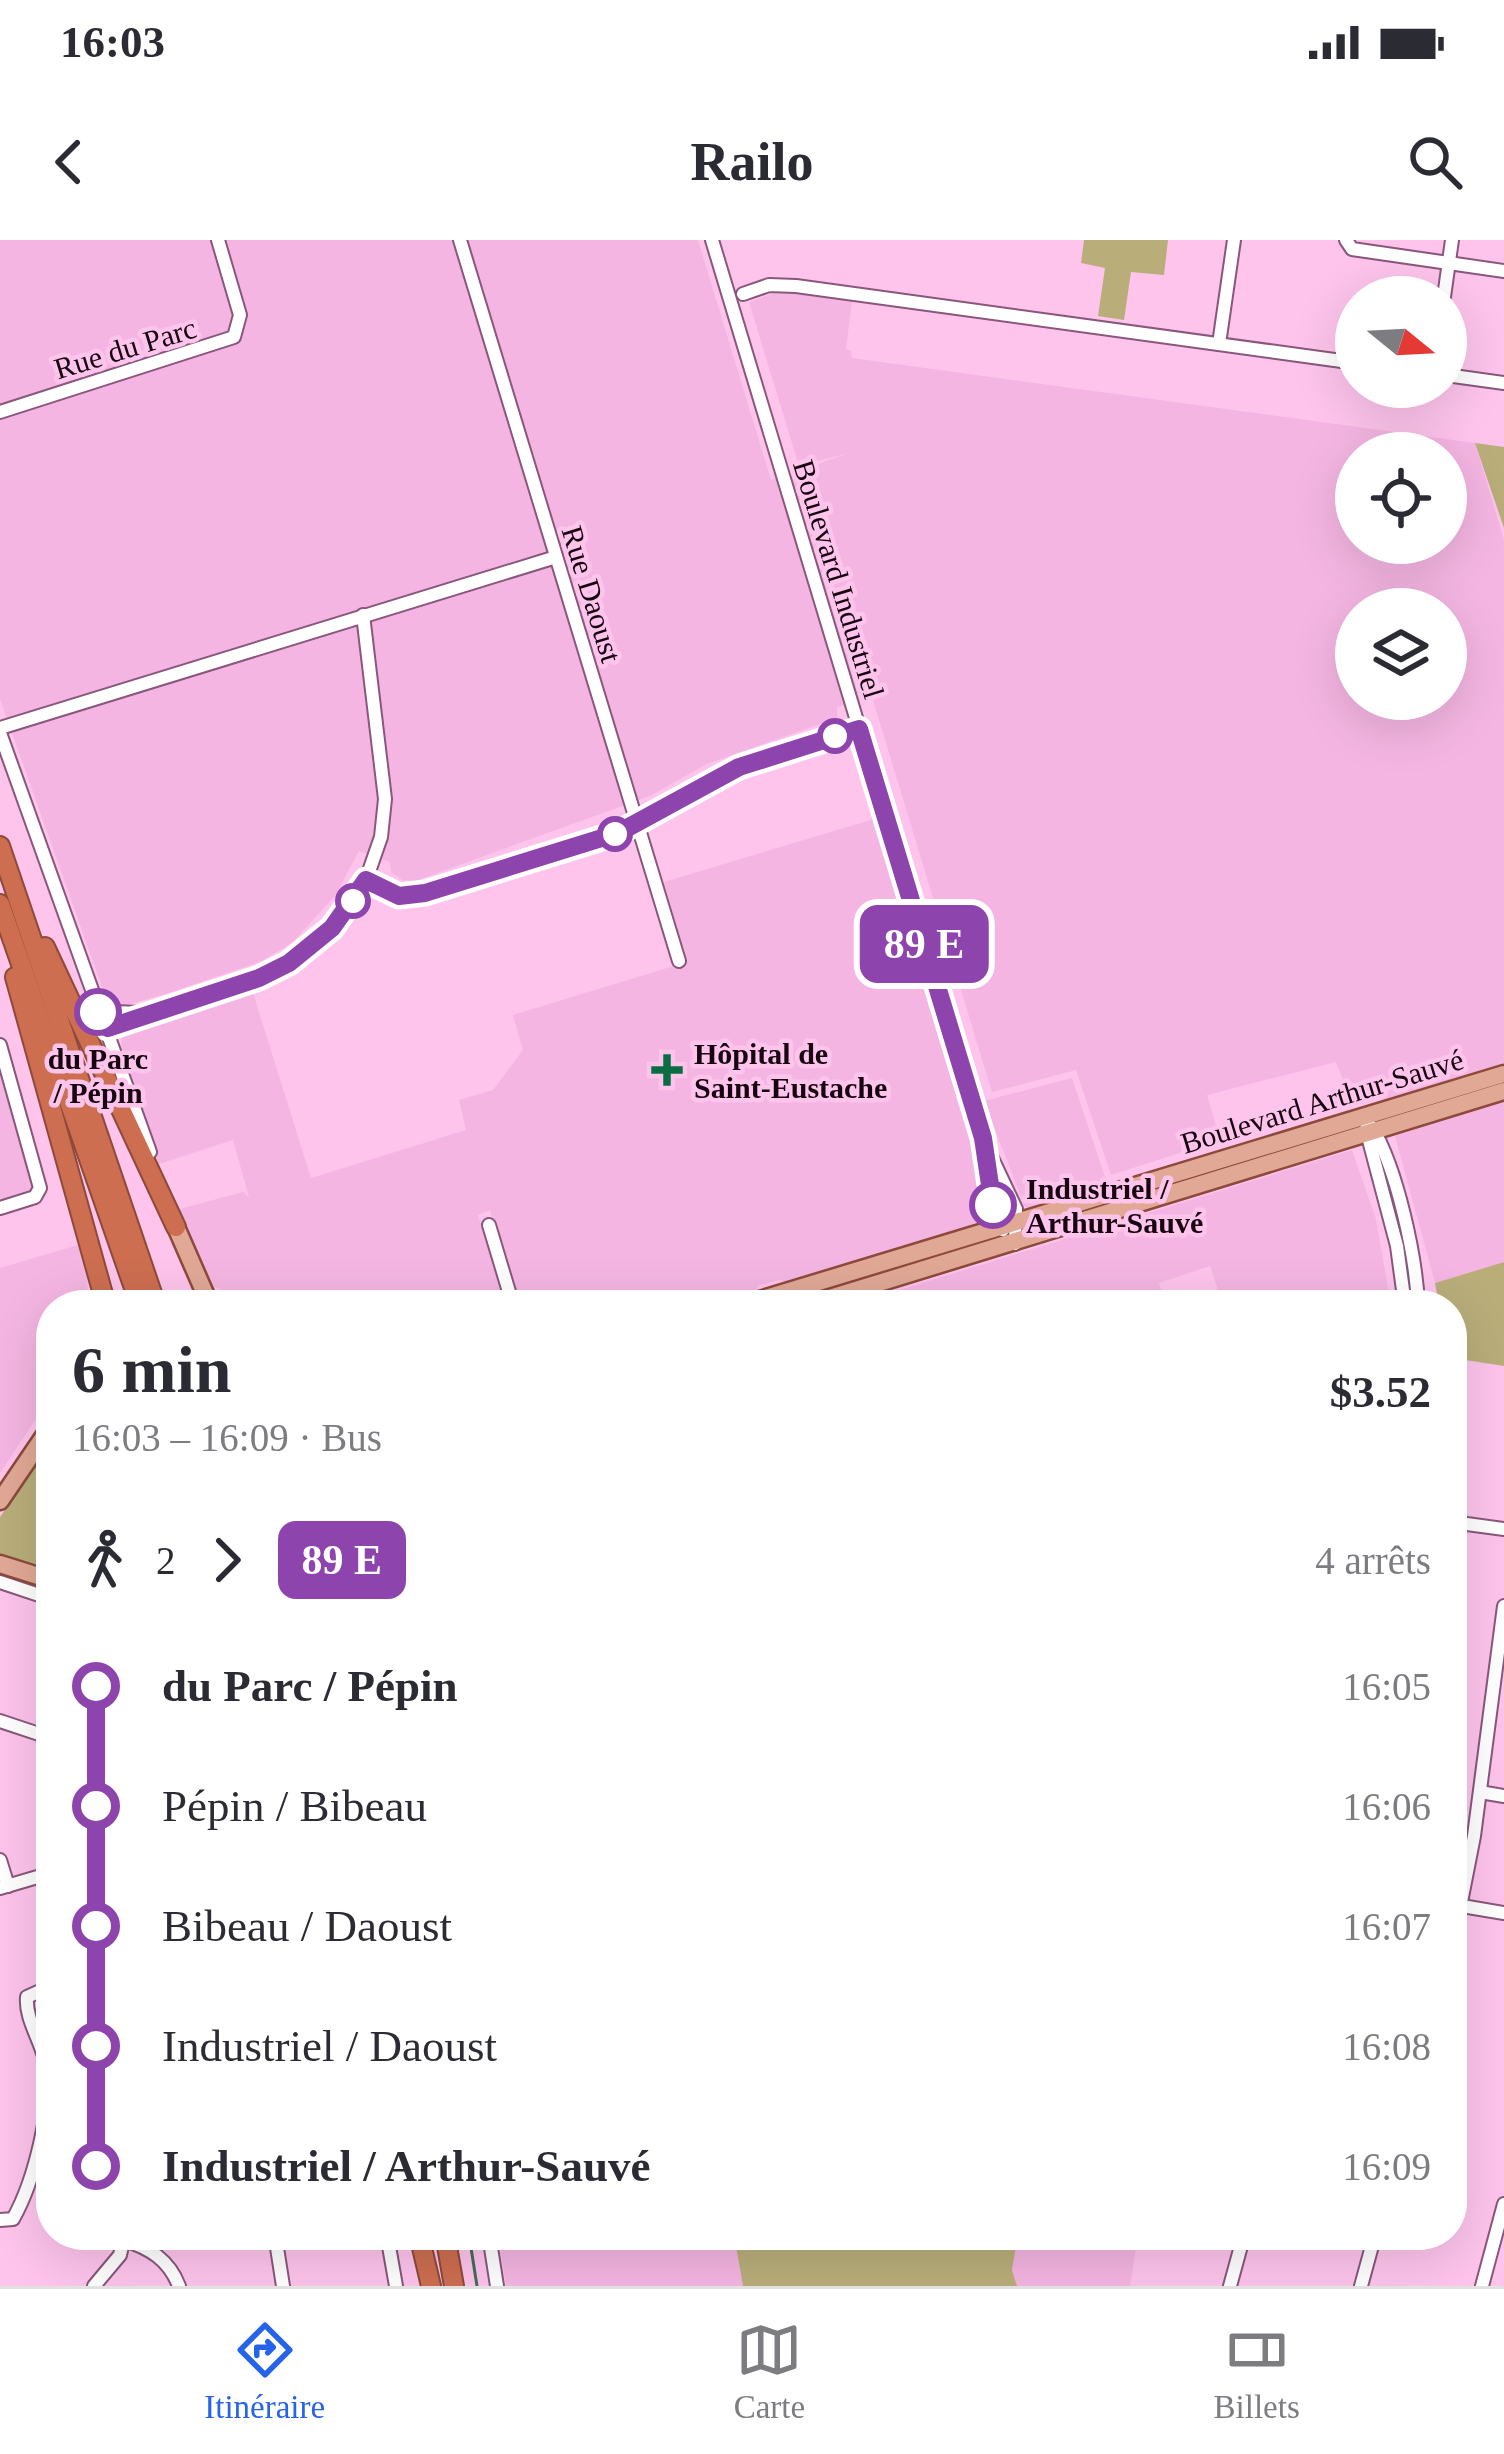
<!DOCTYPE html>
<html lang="fr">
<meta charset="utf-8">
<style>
:root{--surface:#fff;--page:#f2f2f3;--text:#2b2b33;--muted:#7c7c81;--line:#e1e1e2;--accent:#2563eb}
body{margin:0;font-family:Georgia,serif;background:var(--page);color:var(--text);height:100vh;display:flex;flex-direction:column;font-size:45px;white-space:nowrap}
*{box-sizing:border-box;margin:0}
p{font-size:39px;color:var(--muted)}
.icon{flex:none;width:66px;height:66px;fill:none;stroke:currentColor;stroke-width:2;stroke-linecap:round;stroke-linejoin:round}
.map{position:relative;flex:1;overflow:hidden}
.drawer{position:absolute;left:36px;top:1050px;width:1431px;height:960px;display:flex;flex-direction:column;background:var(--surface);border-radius:48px;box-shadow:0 12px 48px #0002}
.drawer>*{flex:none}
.badge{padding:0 24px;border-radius:18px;font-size:42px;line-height:78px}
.needle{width:78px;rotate:108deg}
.fabs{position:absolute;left:1335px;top:36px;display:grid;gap:24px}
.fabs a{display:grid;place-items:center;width:132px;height:132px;border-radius:50%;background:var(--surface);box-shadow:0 12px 48px #0002;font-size:60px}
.map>.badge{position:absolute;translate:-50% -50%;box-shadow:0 0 0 6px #fff}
.legs{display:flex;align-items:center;gap:18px;height:132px;padding:0 36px;font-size:39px}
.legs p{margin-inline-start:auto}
.overview{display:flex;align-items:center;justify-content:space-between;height:204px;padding:0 36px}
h1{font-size:66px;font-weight:800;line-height:90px}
ul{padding:0 36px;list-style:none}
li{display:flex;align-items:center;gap:42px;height:120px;font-size:45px}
li i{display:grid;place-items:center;width:18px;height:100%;margin:0 15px;background:currentColor}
li i::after{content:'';width:30px;height:30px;margin:-15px;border:9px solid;border-radius:50%;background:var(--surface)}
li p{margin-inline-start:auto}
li:first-child i{background:linear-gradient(#0000 50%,currentColor 0)}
li:last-child i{background:linear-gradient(currentColor 50%,#0000 0)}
.status{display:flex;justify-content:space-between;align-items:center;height:84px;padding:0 60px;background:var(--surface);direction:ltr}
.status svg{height:33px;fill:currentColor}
header{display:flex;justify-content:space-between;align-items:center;height:156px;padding:0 36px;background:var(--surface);font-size:54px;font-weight:800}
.tabs{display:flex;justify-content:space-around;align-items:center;height:168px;border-top:3px solid var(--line);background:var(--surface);font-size:33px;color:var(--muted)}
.tabs a{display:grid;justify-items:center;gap:6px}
.tabs .active{color:var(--accent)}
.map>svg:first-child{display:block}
</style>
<div class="status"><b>16:03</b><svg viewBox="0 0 49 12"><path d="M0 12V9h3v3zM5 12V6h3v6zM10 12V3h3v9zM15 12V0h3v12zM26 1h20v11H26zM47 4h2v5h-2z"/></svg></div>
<header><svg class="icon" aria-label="back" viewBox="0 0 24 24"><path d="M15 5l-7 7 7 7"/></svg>Railo<svg class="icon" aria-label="search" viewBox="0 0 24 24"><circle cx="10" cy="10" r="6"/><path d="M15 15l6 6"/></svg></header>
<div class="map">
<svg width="1504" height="2046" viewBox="0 0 1504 2046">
<rect width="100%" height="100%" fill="#fec4ec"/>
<!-- built -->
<g fill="#f4b5e2" fill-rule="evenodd">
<path d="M 0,0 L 698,0 L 771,240 L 849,213 L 799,226 L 749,62 L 777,52 L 852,61 L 846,109 L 851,111 L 852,118 L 1475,203 L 1504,300 L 1504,823 L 1382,860 L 1374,854 L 1351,860 L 1336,822 L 1207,855 L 1220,900 L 1111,935 L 1076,830 L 992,852 L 872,457 L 837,467 L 837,478 L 707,524 L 650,556 L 415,641 L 402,640 L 391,632 L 390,622 L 359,611 L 335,656 L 293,702 L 260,722 L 166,754 L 122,766 L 114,764 L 102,747 L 0,459 ZM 1356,213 L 1446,213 L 1446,303 L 1356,303 ZM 1356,369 L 1446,369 L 1446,459 L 1356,459 Z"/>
<path d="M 874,579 L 973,905 L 986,971 L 980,980 L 956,992 L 791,1043 L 779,1040 L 759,1045 L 753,1054 L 717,1065 L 518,1065 L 490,970 L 478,975 L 505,1065 L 269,1065 L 208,1045 L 176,970 L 243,952 L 249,957 L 233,900 L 159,924 L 120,809 L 124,791 L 253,753 L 311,938 L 466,890 L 459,860 L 493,850 L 523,810 L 513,775 L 687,722 L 664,642 Z"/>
<path d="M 0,829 L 32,949 L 0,959 Z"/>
<path d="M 1072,838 L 1108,946 L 1031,969 L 1025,967 L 984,861 Z"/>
<path d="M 1504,862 L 1504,1022 L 1435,1043 L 1395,896 Z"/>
<path d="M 1352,910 L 1376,979 L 1391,1065 L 1344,1065 L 1341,1060 L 1325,1065 L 1223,1065 L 1210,1026 L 1159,1043 L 1165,1065 L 851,1065 Z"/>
<path d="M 78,1005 L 87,1038 L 89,1065 L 51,1065 L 51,1156 L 0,1233 L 0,1028 Z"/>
<path d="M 498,1995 L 734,1995 L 743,2046 L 506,2046 Z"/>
<path d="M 1018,1995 L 1138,1995 L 1130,2046 L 1017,2046 L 1012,2030 Z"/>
</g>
<!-- green -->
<g fill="#b9ae7a">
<path d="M 1084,0 L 1168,0 L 1164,35 L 1131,32 L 1124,80 L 1098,76 L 1105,28 L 1081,23 Z"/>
<path d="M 1475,203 L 1504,207 L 1504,288 Z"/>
<path d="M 1504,1022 L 1504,1126 L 1452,1118 L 1452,1065 L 1439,1065 L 1435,1043 Z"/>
<path d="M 51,1202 L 51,1329 L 0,1314 L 0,1277 Z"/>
<path d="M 734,1995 L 1018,1995 L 1012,2030 L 1017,2046 L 743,2046 Z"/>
</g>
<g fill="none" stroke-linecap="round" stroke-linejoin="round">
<!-- stream -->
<path stroke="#426e56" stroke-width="3" d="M 469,1995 L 477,2046"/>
<defs>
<g id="minor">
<path d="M 460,0 L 679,721"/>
<path d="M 712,0 L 983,899 L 1016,969 L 1015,1004"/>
<path d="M 1346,0 L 1352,9 L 1504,31"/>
<path d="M 743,54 L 769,45 L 796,46 L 1356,123"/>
<path d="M 1444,57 L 1452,0"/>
<path d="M 1219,104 L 1234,0"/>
<path d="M 1446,135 L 1504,143"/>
<path d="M 0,172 L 234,97 L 240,75 L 218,0"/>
<path d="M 363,375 L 385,559 L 381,597 L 366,640"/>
<path d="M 0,488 L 556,317"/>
<path d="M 0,493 L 150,912"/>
<path d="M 94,756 L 114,772 L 140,773"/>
<path d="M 108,788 L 283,727 L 332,689 L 366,640 L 399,656 L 425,653 L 618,593 L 739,528 L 859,489"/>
<path d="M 0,805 L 40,948 L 35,957 L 0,968"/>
<path d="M 1372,887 C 1397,929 1416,1016 1418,1065"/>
<path d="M 1366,889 L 1397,1006 L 1405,1065"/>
<path d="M 984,906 L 995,973 L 1003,990"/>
<path d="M 489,985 L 513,1065"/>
<path d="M 240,1060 L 250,1065"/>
<path d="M 1452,1282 L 1504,1289"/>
<path d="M 0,1342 L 51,1359"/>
<path d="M 0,1481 L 51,1498"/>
<path d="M 1480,1552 L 1504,1556"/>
<path d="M 0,1620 L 8,1646"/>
<path d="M 0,1648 L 51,1633"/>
<path d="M 1462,1666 L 1504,1673"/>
<path d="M 1452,1708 L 1474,1596 L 1504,1366"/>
<path d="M 0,1980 L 13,1979 C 34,1942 55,1862 45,1820 C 40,1799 25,1778 27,1757 L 51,1746"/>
<path d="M 275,1995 L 283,2046"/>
<path d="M 387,1995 L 396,2046"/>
<path d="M 489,1995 L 497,2046"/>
<path d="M 124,2000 C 150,2008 169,2020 179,2046"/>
<path d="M 94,2046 L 120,2015 L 124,1997"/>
<path d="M 1230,2046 L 1244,1995"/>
<path d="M 1361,2046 L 1375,1995"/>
<path d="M 1482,2046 L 1504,1964"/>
</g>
<g id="major">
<path d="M 176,987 L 210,1065"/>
<path d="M 743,1065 L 1504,834"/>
<path d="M 807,1065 C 1039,994 1271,922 1504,851"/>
<path d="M 0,1261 L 51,1186"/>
<path d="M 0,1324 L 51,1340"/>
</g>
<g id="highway">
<path d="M 0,606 L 156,1065"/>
<path d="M 0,664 L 140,1065"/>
<path d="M 45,707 L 176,987"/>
<path d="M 15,737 L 106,1065"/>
<path d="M 419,1995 L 431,2046"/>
<path d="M 445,1995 L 454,2046"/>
</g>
</defs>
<!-- minor casing -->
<use href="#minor" stroke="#89577b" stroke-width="16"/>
<!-- major casing -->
<use href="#major" stroke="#8d493a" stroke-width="21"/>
<!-- highway casing -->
<use href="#highway" stroke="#8d493a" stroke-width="22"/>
<!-- minor -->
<use href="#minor" stroke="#fff" stroke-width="12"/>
<!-- major -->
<use href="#major" stroke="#e1a896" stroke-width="16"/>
<!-- highway -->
<use href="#highway" stroke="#cd6e50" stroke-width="18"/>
</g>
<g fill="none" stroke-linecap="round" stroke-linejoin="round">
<defs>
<path id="line-1" d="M 98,772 L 108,788 L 259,738 L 289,723 L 332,688 L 366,640 L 399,656 L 425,653 L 618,593 L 739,527 L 859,489 L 983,898 L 993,965"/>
</defs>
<!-- line-1 casing -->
<use href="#line-1" stroke="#fff" stroke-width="27"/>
<!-- line-1 -->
<use href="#line-1" stroke="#8e44ad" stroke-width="18"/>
</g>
<!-- markers -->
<g fill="#fff" stroke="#8e44ad" stroke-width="6">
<circle cx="835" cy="496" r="15"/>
<circle cx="615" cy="594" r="15"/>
<circle cx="353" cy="661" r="15"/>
<circle cx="98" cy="772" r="21"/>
<circle cx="993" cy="965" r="21"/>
</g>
<path fill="#0a6e44" stroke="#fec4ec" stroke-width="4.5" d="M661 812h12v12h12v12h-12v12h-12v-12h-12v-12h12z"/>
<g text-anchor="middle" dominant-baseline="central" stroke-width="9" stroke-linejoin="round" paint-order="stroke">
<!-- street labels -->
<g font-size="30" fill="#160411" stroke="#fec4ec">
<text transform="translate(125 108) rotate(-17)">Rue du Parc</text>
<text transform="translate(839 339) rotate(73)">Boulevard Industriel</text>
<text transform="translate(592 354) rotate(73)">Rue Daoust</text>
<text transform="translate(1322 861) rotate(-17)">Boulevard Arthur-Sauvé</text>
</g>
<!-- poi labels -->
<g font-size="30" font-weight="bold" fill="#160411" stroke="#fec4ec" text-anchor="start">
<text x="694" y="813">Hôpital de<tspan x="694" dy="34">Saint-Eustache</tspan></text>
</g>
<!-- stop labels -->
<g font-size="30" font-weight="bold" fill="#160411" stroke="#fec4ec">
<text x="98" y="818">du Parc<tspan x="98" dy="34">/ Pépin</tspan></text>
<text x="1026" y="948" text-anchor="start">Industriel /<tspan x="1026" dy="34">Arthur-Sauvé</tspan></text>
</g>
</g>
</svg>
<div class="fabs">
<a><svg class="needle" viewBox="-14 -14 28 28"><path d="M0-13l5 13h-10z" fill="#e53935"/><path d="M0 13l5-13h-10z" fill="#7c7c81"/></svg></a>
<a><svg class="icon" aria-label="locate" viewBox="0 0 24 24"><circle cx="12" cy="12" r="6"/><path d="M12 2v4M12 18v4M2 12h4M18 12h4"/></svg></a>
<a><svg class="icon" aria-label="layers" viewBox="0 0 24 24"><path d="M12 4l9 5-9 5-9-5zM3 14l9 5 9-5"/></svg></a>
</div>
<b class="badge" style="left:924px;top:704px;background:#8e44ad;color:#fff">89 E</b>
<section class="drawer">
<div class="overview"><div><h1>6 min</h1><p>16:03 – 16:09 · Bus</p></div><b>$3.52</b></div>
<div class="legs"><svg class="icon" aria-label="walk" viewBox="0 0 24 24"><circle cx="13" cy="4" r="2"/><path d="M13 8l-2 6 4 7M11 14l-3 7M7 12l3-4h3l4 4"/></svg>2<svg class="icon" aria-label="forward" viewBox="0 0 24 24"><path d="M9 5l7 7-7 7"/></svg><b class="badge" style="background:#8e44ad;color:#fff">89 E</b><p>4 arrêts</p></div>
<ul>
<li><i style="color:#8e44ad"></i><b>du Parc / Pépin</b><p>16:05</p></li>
<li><i style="color:#8e44ad"></i><span>Pépin / Bibeau</span><p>16:06</p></li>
<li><i style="color:#8e44ad"></i><span>Bibeau / Daoust</span><p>16:07</p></li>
<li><i style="color:#8e44ad"></i><span>Industriel / Daoust</span><p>16:08</p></li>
<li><i style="color:#8e44ad"></i><b>Industriel / Arthur-Sauvé</b><p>16:09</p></li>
</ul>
</section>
</div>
<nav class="tabs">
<a class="active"><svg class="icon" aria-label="directions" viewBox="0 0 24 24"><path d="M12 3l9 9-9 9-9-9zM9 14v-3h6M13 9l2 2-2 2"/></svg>Itinéraire</a>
<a><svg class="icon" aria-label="map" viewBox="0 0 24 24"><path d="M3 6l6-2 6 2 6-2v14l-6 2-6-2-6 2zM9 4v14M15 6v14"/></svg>Carte</a>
<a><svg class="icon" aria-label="tickets" viewBox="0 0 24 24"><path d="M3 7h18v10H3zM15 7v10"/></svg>Billets</a>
</nav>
